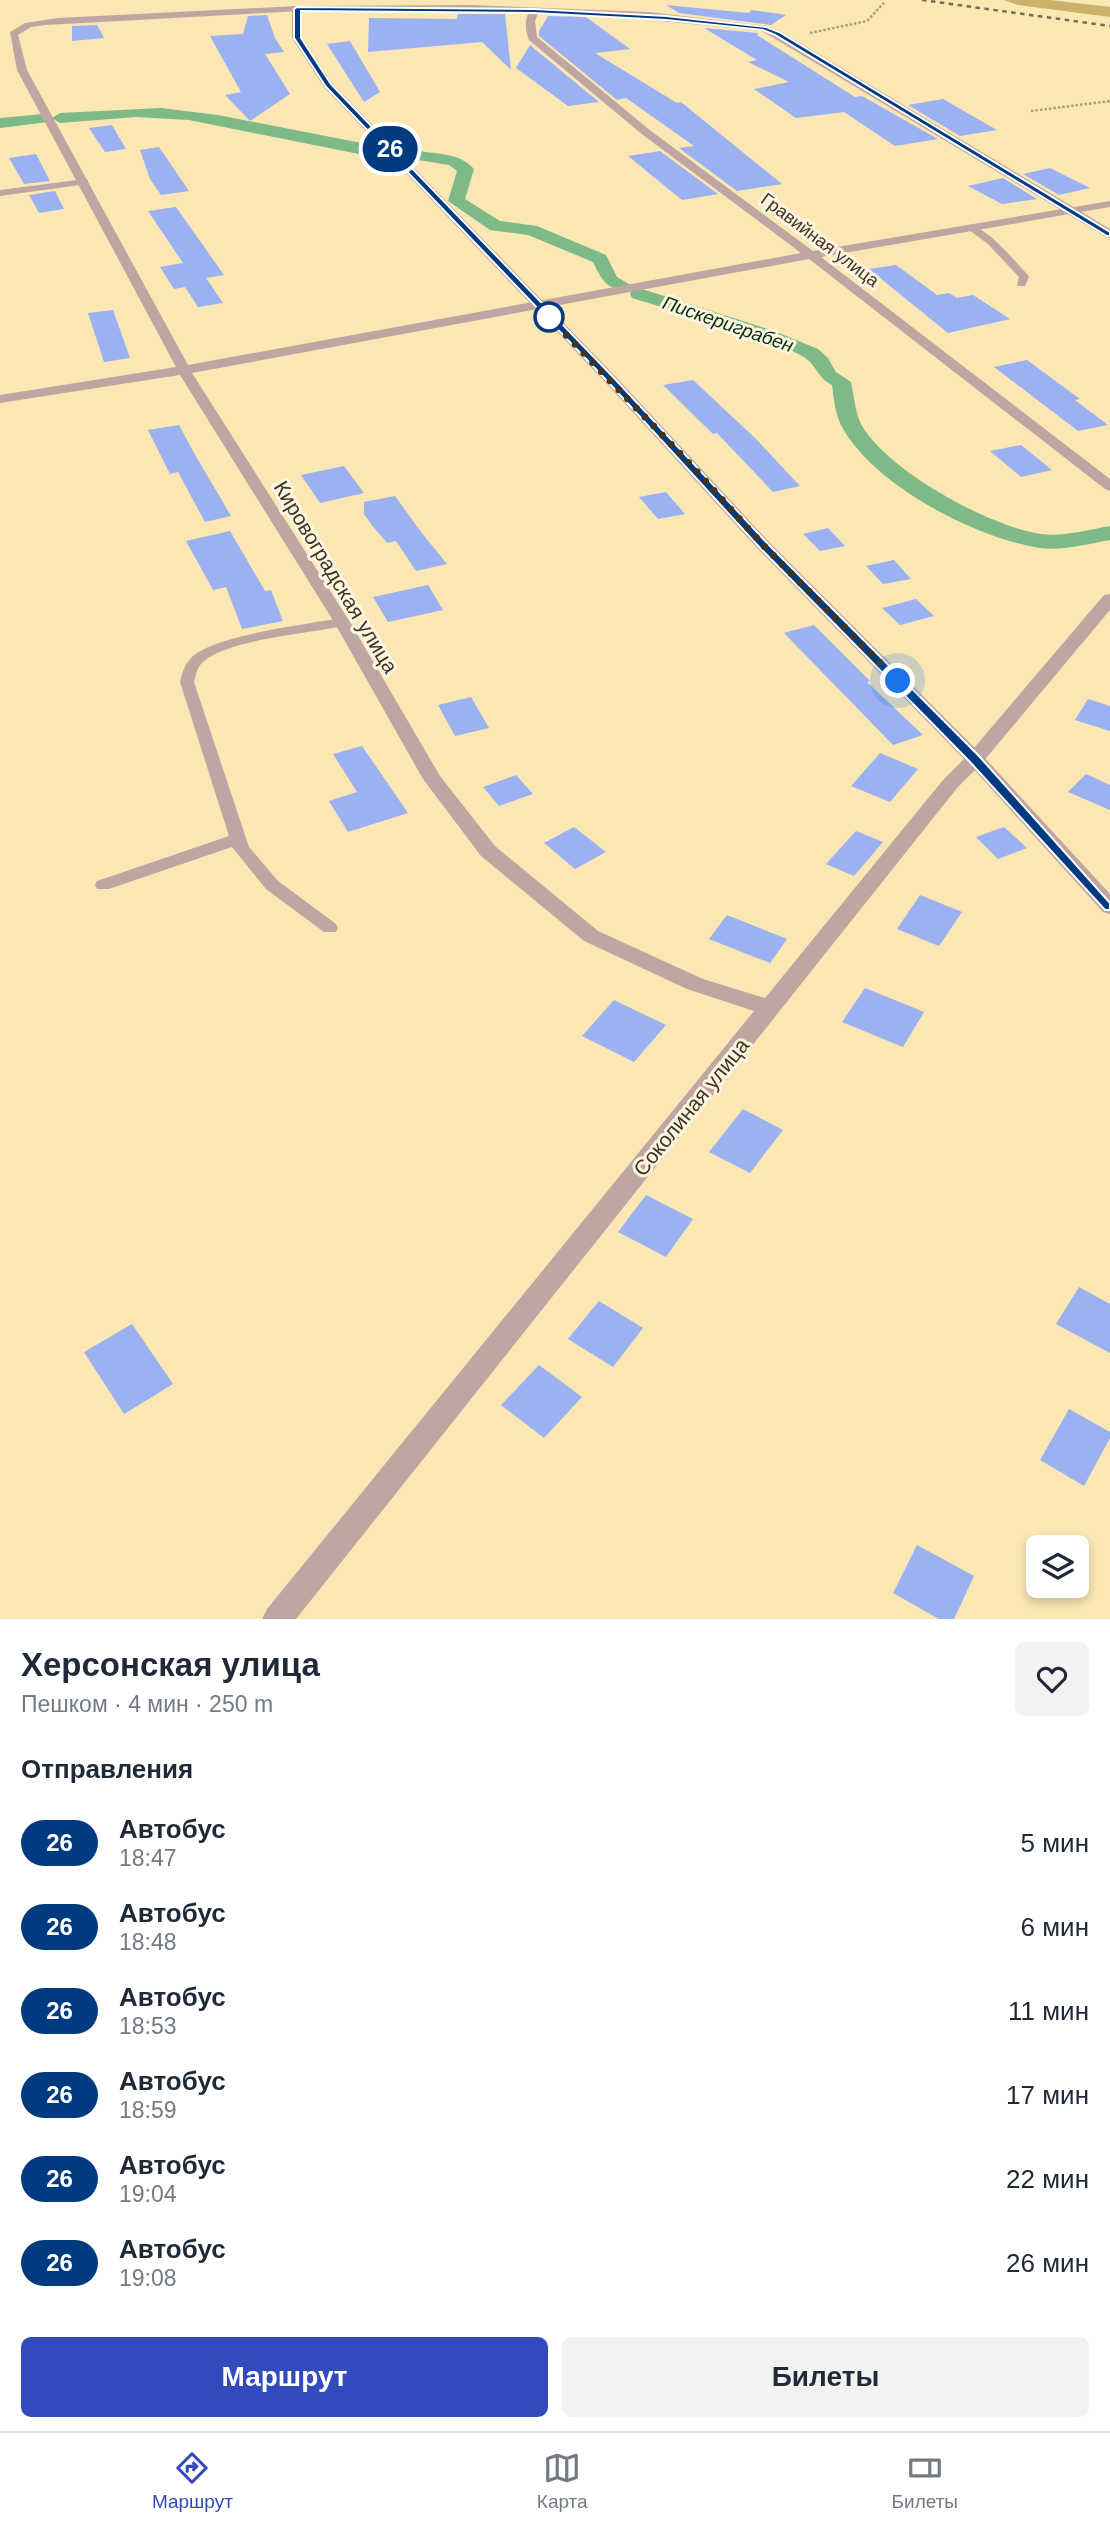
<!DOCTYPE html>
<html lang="ru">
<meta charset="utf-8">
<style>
:root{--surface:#fff;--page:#f2f2f3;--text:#1f2937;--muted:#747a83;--line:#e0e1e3;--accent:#324abc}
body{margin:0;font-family:Helvetica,sans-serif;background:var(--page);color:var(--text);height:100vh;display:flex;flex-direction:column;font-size:26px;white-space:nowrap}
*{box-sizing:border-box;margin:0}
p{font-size:23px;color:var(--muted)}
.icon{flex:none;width:38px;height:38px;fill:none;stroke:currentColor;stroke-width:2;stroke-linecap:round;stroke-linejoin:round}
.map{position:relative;height:1619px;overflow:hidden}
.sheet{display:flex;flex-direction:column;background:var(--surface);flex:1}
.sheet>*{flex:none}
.badge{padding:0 14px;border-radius:23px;font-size:24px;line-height:46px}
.buttons{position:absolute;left:1026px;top:1535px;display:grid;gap:14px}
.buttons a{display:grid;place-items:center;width:63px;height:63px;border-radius:10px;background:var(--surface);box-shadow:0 4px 10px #0003;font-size:35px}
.you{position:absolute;width:35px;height:35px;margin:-18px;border:5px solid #fff;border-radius:50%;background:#1a73e8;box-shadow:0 0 0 10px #1a73e833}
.map>.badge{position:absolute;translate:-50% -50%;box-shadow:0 0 0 4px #fff}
h2{padding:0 21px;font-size:26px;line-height:63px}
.round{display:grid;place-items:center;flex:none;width:74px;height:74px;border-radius:10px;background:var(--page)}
.head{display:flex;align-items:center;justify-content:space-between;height:119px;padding:0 21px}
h1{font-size:33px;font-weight:700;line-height:52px}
.cta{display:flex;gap:14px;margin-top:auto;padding:14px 21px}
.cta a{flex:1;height:80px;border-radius:10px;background:var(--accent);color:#fff;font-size:28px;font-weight:700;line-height:80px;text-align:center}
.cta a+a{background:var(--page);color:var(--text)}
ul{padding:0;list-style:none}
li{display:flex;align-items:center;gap:21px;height:84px;padding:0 21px}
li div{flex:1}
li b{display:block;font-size:26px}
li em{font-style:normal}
li .badge{min-width:77px;font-weight:700;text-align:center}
.menu{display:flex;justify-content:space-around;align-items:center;height:98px;border-top:2px solid var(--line);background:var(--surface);font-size:19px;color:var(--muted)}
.menu a{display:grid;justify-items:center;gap:4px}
.menu .selected{color:var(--accent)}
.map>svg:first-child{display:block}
</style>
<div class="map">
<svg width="1110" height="1619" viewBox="0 0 1110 1619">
<rect width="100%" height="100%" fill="#fae7b4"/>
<!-- forest -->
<path fill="#ccb16b" d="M 1004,0 L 1050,0 L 1110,7 L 1110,17 L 1018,5 Z"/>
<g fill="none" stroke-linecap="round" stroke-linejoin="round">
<!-- canal -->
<g fill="#7eba88" fill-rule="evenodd">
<path d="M 161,108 L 218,115 L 387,148 L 395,153 L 387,158 L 359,154 L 189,120 L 136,117 L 60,123 L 52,118 L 60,113 Z"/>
<path d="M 43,114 L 51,119 L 48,122 L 0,128 L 0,118 Z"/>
<path d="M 418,151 C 438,154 460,153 474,169 L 465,199 L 500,221 L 537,226 L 606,255 L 617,277 L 634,287 L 625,292 C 606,288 601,279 593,262 L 528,235 L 490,230 L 448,201 L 457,171 L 449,165 L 412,159 L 410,156 Z"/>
<path d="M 639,288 L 774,331 L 818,349 L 828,358 L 836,372 L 851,382 C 854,396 855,411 861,424 C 886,470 990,527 1041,534 C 1063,537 1088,530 1110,526 L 1110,540 C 1088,544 1063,551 1040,548 C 975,538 875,486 842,427 C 835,414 834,399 832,385 C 817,378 816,363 802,356 C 750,329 688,316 632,298 L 630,294 L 632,290 Z"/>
</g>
</g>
<!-- building -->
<g fill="#9bb1f1">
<path d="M 666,5 L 749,13 L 751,10 L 786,15 L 771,25 L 679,13 Z"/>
<path d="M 458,14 L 505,14 L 511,70 L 482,42 L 368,52 L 369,18 L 457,19 Z"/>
<path d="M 267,15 L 275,38 L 284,52 L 265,54 L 290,94 L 250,121 L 225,95 L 241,92 L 210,36 L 243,34 L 248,16 Z"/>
<path d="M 548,16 L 586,17 L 630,49 L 595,53 L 677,103 L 681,102 L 782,184 L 737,191 L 679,148 L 694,146 L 626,98 L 617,100 L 539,36 L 539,31 Z"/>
<path d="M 97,25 L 104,38 L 72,41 L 72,26 Z"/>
<path d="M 704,28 L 758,33 L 757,35 L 855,97 L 862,96 L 938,139 L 895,146 L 844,112 L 796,118 L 754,89 L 789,82 L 748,62 L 757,60 Z"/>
<path d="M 350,41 L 380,92 L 364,102 L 327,44 Z"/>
<path d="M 530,45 L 599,102 L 568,106 L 516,68 Z"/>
<path d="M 943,99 L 997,130 L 960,136 L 908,105 Z"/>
<path d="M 112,125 L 126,149 L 105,152 L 89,128 Z"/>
<path d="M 159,147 L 189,191 L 161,195 L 150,179 L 140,150 Z"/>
<path d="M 660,151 L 718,194 L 682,200 L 628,156 Z"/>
<path d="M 36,154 L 50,181 L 24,184 L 9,158 Z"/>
<path d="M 1050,168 L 1090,188 L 1059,195 L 1023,174 Z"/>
<path d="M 1003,178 L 1037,199 L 1002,204 L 968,186 Z"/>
<path d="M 55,191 L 64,209 L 39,213 L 29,195 Z"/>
<path d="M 176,207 L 224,275 L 206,278 L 223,303 L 198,307 L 185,287 L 174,289 L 160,267 L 183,263 L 148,211 Z"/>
<path d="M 896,265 L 937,295 L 949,293 L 957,298 L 973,295 L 1010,319 L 948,333 L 869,269 Z"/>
<path d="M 113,310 L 130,358 L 104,362 L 88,313 Z"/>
<path d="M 1027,360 L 1080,399 L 1075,400 L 1108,425 L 1078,431 L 994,367 Z"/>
<path d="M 693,380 L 755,438 L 800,486 L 773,492 L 717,433 L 713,434 L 663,385 Z"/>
<path d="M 179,425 L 194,453 L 231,516 L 205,522 L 178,472 L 170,474 L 148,430 Z"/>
<path d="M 1021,445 L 1052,470 L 1021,477 L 990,451 Z"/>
<path d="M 344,466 L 364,493 L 320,503 L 301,475 Z"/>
<path d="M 666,492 L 685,514 L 658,519 L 639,497 Z"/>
<path d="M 395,496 L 421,532 L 447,564 L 416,571 L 396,541 L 387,543 L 371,524 L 364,514 L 364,502 Z"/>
<path d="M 828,528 L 845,546 L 820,551 L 803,534 Z"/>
<path d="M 230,531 L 265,591 L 271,590 L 283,621 L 242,629 L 226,587 L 213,590 L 186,541 Z"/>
<path d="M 894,560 L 911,579 L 883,584 L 866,566 Z"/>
<path d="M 428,585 L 443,610 L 388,622 L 373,597 Z"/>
<path d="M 916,599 L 934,616 L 900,625 L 882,608 Z"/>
<path d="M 814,625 L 870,681 L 867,682 L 923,735 L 893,745 L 784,633 Z"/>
<path d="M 471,697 L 489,728 L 455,736 L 438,705 Z"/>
<path d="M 1088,699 L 1110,706 L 1110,731 L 1075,720 Z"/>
<path d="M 362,746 L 408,813 L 348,832 L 329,801 L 357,792 L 333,754 Z"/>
<path d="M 880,753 L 918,769 L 890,802 L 851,786 Z"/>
<path d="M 1086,774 L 1110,785 L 1110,810 L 1068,792 Z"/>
<path d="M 516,775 L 533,794 L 499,806 L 483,787 Z"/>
<path d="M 574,827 L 606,852 L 575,869 L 544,843 Z"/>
<path d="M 1004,827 L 1027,848 L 998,859 L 976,837 Z"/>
<path d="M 856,831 L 883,842 L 854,876 L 826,864 Z"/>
<path d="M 920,895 L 962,912 L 939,946 L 897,929 Z"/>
<path d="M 727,915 L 787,939 L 770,963 L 709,939 Z"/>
<path d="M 865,988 L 924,1012 L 903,1047 L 842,1022 Z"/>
<path d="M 614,1000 L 666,1025 L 634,1062 L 582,1036 Z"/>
<path d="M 743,1109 L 783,1130 L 750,1173 L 709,1152 Z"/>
<path d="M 646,1195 L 693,1219 L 666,1257 L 618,1232 Z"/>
<path d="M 1079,1287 L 1110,1304 L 1110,1353 L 1056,1324 Z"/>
<path d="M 599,1301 L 643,1328 L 613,1367 L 568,1339 Z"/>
<path d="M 132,1324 L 173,1384 L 124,1414 L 84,1352 Z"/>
<path d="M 539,1365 L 582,1397 L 544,1438 L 501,1405 Z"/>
<path d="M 1069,1409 L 1110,1432 L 1110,1438 L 1084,1486 L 1040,1460 Z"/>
<path d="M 917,1545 L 974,1576 L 954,1619 L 939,1619 L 893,1593 Z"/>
</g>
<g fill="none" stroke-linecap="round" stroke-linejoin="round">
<!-- path -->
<g stroke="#ad9e78" stroke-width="2.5" stroke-dasharray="2.5 2" stroke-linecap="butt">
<path d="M 810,33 L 867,21 L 884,3"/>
<path d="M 1031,111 L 1110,101"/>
</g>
<!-- service -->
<g fill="#c0a6a2" fill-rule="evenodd">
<path d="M 85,179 L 88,180 L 88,184 L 0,196 L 0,190 Z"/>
<path d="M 969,226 C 986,225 1015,262 1028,275 L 1029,277 L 1025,286 L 1017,286 L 1019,277 L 988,244 L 969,230 Z"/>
<path d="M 342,618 L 347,619 L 349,622 L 347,625 C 311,634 230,638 203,662 C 197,667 196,675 194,682 L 249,847 L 278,881 L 336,924 L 338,928 L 336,932 L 324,932 L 266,889 L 232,847 L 109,889 L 97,889 L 95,885 L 97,881 L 229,836 L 180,682 C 182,673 185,664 191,658 C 213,635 309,624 342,618 Z"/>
</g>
<!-- minor -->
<path fill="#c0a6a2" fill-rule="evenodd" d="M 297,6 L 302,9 L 300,11 L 46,25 L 31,27 L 18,35 L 27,70 L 188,365 L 801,253 L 643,135 L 529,40 C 525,30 523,14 534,8 L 539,11 L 535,21 L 537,37 L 651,131 L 813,251 L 1110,201 L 1110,207 L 821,257 L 1110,479 L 1110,491 L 1105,489 L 809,259 L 192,373 L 350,622 L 440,776 L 495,846 L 598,931 L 703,979 L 765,998 L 943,780 L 968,755 L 1104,595 L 1110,594 L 1110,610 L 982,763 L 957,788 L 296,1619 L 262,1619 L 267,1609 L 754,1011 L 687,989 L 584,941 L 481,856 L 423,779 L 334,622 L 180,375 L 0,403 L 0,395 L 176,367 L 17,70 L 10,32 L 25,23 L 58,18 Z"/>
<!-- tertiary -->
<path fill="#c0a6a2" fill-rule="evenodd" d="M 472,5 L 649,12 L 767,26 L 780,31 L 1110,229 L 1110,238 L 1106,237 L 762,31 L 590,14 L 472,11 L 302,12 L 302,38 L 332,83 L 617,378 L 770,543 L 982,755 L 1110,894 L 1110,914 L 1103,912 L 968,763 L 758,549 L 607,384 L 324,87 L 292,38 L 292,9 L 297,6 Z"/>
<!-- rail -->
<path stroke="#786c50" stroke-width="2.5" stroke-dasharray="4.5 4.5" stroke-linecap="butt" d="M 922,0 L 1110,26"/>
</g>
<!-- line -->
<path fill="#003b80" stroke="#fff" stroke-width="2" d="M 297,7 L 534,9 L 666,16 L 766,27 L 779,32 L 1110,232 L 1110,236 L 1107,236 L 775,35 L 763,30 L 666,20 L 534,13 L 301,11 L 301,38 L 331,84 L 615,379 L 768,544 L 979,756 L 1110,903 L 1110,910 L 1105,910 L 970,762 L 760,548 L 609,383 L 326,87 L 294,38 L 294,9 Z"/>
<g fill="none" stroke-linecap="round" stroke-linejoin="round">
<!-- walk -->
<path stroke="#3e3623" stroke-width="7" stroke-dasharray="0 12.6" d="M 549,317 L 692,466 L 764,546 L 898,681"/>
</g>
<!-- markers -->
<circle fill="#fff" stroke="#003b80" stroke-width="3.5" cx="549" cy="317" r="14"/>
<g text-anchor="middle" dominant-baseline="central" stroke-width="6" stroke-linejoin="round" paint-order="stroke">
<!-- far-street labels -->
<g font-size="18" fill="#3e3623" stroke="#fdf5e1">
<text transform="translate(820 240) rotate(37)">Гравийная улица</text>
</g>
<!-- far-water labels -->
<g font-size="19" font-style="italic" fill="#043212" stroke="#fdf5e1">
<text transform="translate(728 324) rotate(19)">Пискериграбен</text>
</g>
<!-- street labels -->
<g font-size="21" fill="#3e3623" stroke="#fdf5e1">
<text transform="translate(336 577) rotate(59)">Кировоградская улица</text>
<text transform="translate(691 1107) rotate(-51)">Соколиная улица</text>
</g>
</g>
</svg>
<div class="buttons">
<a><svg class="icon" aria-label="layers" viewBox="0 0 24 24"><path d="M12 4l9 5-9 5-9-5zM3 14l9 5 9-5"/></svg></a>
</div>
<div class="you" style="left:898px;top:681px"></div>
<b class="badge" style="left:390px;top:149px;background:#003b80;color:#fff">26</b>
</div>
<section class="sheet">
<div class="head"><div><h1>Херсонская улица</h1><p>Пешком · 4 мин · 250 m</p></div><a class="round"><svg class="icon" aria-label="heart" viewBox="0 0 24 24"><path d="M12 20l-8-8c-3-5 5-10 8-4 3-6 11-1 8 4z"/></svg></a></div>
<h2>Отправления</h2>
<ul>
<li><span class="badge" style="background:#003b80;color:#fff">26</span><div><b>Автобус</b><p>18:47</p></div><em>5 мин</em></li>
<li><span class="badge" style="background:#003b80;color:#fff">26</span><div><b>Автобус</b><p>18:48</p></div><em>6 мин</em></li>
<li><span class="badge" style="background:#003b80;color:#fff">26</span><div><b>Автобус</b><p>18:53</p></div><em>11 мин</em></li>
<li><span class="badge" style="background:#003b80;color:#fff">26</span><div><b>Автобус</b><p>18:59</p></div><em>17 мин</em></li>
<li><span class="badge" style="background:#003b80;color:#fff">26</span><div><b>Автобус</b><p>19:04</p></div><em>22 мин</em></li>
<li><span class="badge" style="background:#003b80;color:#fff">26</span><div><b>Автобус</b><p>19:08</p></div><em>26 мин</em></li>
</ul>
<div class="cta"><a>Маршрут</a><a>Билеты</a></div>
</section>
<nav class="menu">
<a class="selected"><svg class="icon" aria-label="directions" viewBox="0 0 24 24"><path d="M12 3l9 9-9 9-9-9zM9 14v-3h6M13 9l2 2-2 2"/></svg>Маршрут</a>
<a><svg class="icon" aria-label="map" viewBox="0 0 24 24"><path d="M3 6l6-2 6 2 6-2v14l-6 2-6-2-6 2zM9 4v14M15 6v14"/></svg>Карта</a>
<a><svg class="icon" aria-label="tickets" viewBox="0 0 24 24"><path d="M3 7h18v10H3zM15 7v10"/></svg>Билеты</a>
</nav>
